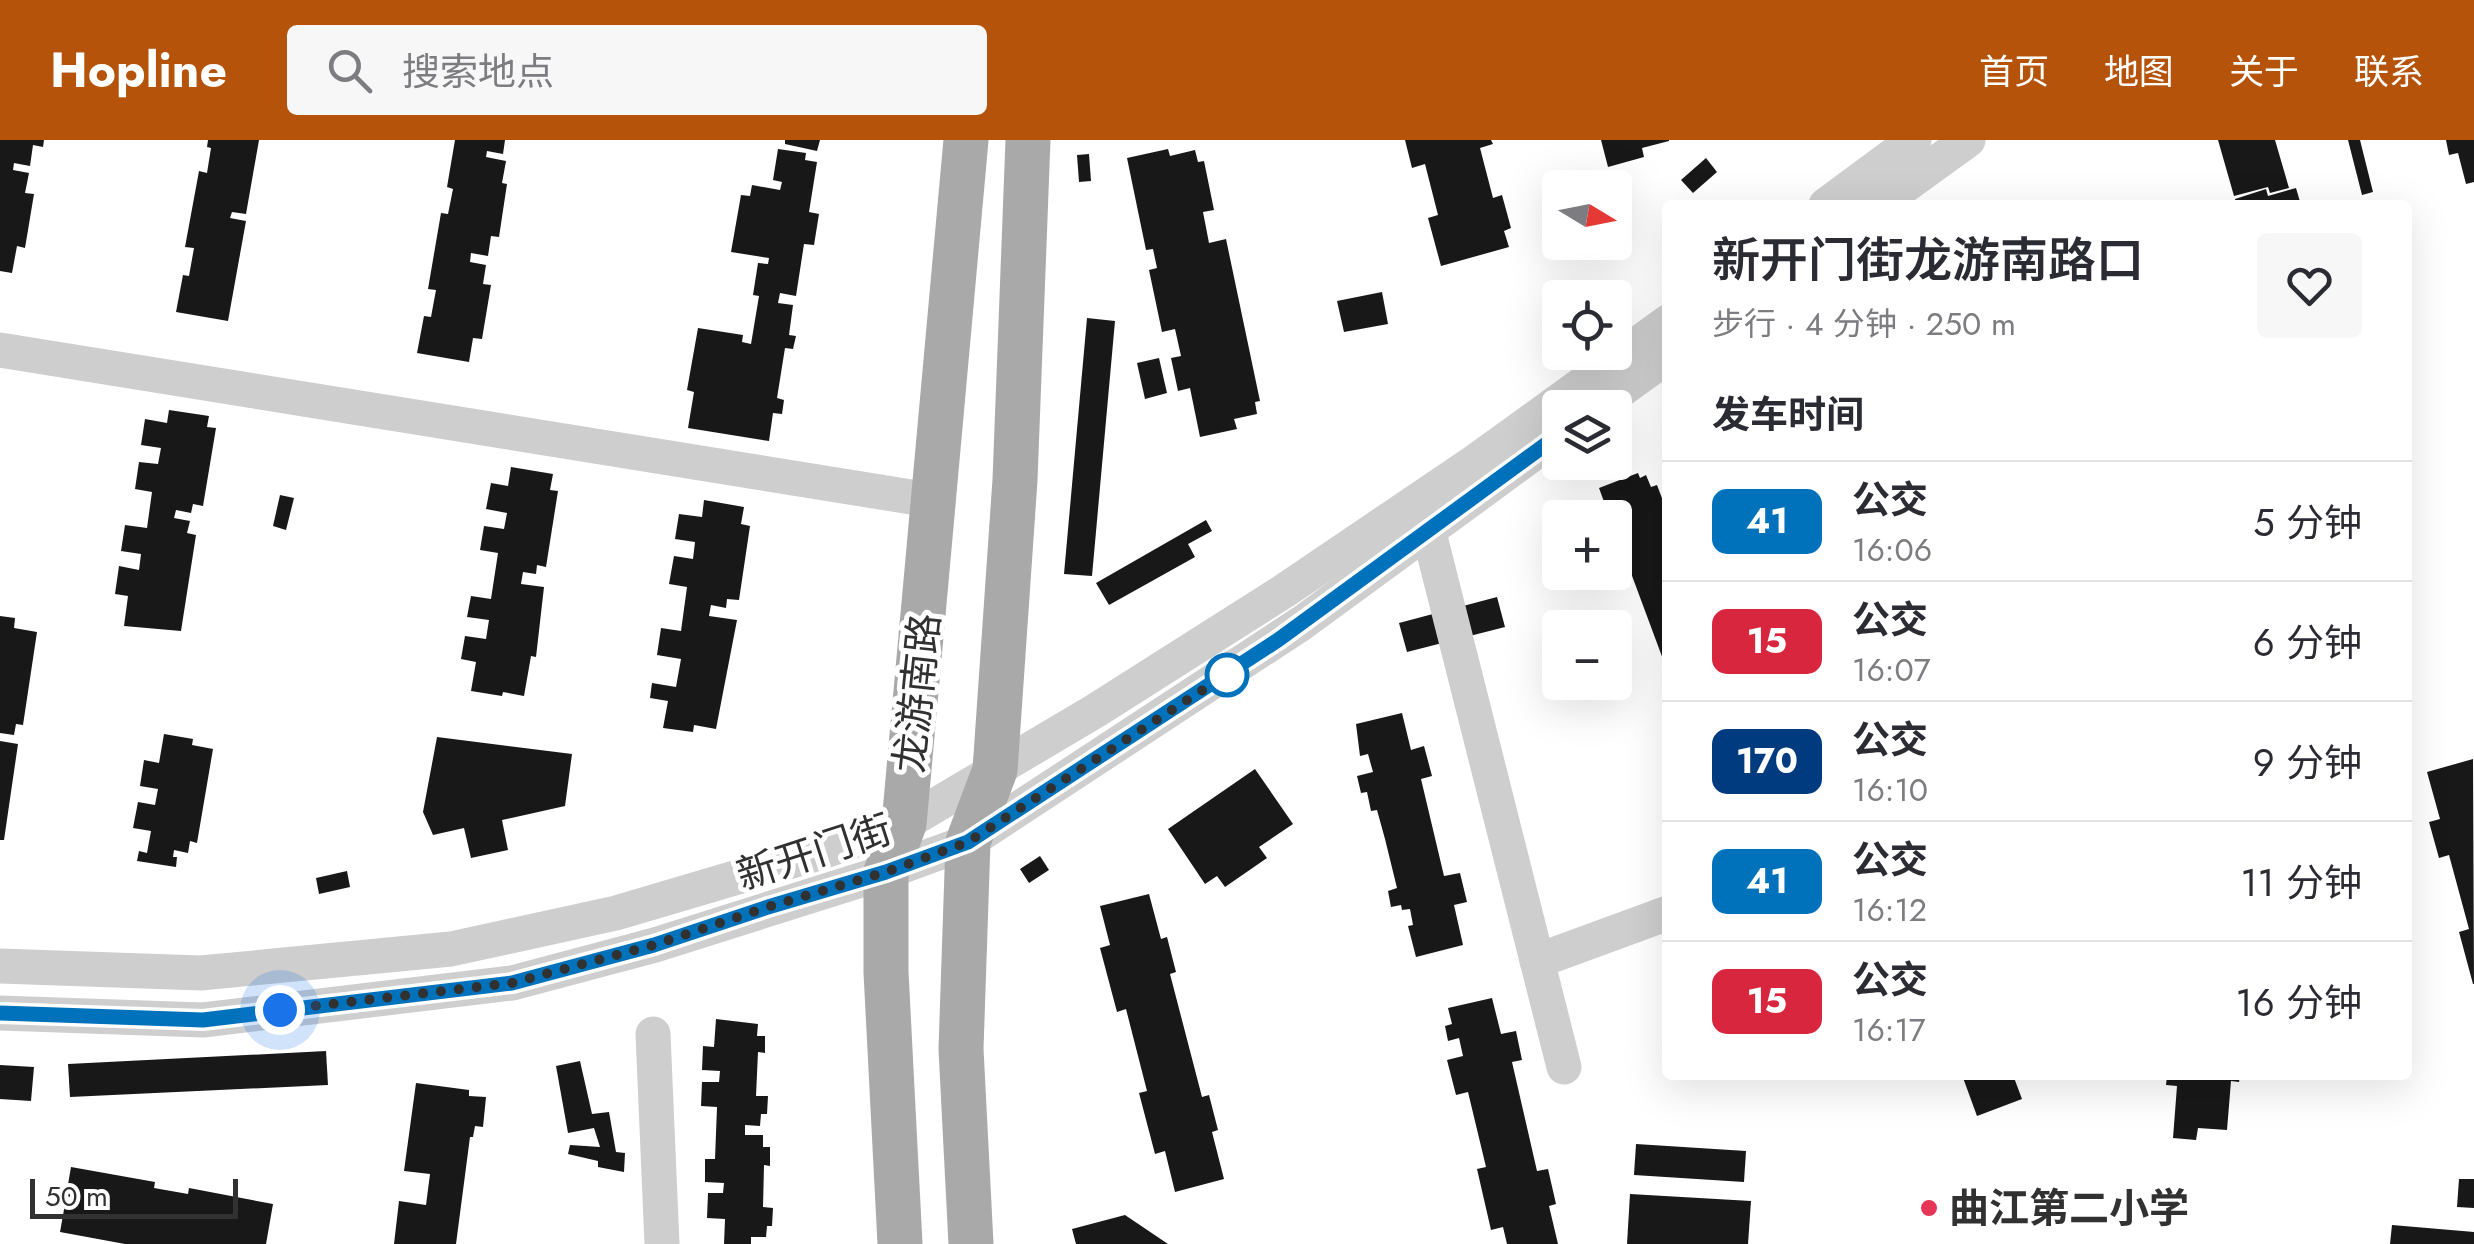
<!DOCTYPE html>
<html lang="zh">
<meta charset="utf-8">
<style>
:root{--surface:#fff;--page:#f7f7f7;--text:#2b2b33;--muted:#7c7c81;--line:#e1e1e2;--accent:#b45309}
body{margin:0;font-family:Jost,"Noto Sans SC",sans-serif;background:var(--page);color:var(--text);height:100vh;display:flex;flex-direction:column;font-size:38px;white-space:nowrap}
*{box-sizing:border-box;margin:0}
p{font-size:32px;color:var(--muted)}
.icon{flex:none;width:55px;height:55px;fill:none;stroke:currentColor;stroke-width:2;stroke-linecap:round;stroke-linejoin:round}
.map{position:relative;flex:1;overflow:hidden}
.sheet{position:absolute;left:1662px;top:60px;width:750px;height:880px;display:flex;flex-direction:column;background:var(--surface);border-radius:10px;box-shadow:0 10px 40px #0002}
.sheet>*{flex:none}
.badge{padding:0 20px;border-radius:15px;font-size:35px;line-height:65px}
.needle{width:65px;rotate:100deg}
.buttons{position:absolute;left:1542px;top:30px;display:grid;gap:20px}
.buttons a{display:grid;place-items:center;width:90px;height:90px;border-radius:10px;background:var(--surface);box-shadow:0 10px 40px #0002;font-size:50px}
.scale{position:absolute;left:30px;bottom:25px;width:208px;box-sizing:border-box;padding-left:10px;border:5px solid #313131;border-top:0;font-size:28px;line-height:35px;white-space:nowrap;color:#313131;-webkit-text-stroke:8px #fff;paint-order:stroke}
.you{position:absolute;width:50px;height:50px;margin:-25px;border:8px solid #fff;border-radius:50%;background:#1a73e8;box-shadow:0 0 0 15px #1a73e833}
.map>.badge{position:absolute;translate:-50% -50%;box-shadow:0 0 0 5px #fff}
h2{padding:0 50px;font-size:38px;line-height:90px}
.round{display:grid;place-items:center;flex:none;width:105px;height:105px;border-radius:10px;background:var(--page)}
.head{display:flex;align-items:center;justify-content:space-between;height:170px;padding:0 50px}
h1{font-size:48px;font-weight:600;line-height:75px}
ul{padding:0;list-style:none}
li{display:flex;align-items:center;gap:30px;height:120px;padding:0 50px;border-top:2px solid var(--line)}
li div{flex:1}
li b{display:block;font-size:38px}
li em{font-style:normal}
li .badge{min-width:110px;font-weight:700;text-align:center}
header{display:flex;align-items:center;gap:60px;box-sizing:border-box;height:140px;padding:0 50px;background:var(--accent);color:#fff}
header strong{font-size:48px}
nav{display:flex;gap:55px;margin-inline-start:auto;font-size:35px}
.search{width:700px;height:90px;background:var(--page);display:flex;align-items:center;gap:25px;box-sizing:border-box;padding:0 35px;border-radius:10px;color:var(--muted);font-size:38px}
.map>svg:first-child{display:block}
</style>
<header>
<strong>Hopline</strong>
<div class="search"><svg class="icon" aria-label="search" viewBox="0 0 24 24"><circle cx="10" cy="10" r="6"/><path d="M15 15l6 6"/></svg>搜索地点</div>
<nav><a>首页</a><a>地图</a><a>关于</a><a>联系</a></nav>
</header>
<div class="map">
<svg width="2474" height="1104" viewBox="0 0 2474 1104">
<rect width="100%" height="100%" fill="#fff"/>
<!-- building -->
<g fill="#181818">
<path d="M 0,0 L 44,0 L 43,7 L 33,5 L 30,26 L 14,23 L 13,30 L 29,33 L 25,53 L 34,54 L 25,108 L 17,106 L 12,133 L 0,131 Z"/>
<path d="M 208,0 L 259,0 L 246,74 L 232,72 L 230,78 L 246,81 L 228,181 L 176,172 L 183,135 L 189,136 L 194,108 L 185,107 L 199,31 L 207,33 L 211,8 L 207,7 Z"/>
<path d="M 455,0 L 505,0 L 503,14 L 487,11 L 486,17 L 506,21 L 502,43 L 507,44 L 499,97 L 491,96 L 488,116 L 471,113 L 470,122 L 486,125 L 483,144 L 491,145 L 482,199 L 473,198 L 469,222 L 417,213 L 424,176 L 431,177 L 436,150 L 428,149 L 441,73 L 448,74 L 453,49 L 447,47 Z"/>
<path d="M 785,0 L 820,0 L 817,11 L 785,4 Z"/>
<path d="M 1405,0 L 1491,0 L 1493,4 L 1480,8 L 1493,58 L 1502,55 L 1511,88 L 1504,91 L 1509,107 L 1441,126 L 1428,78 L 1438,75 L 1425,24 L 1412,28 Z"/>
<path d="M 1601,0 L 1669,0 L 1669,1 L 1642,8 L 1644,17 L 1608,27 Z"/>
<path d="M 2218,0 L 2275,0 L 2289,48 L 2270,53 L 2268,47 L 2234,56 Z"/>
<path d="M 2348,0 L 2360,0 L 2373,52 L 2362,55 Z"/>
<path d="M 2446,0 L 2474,0 L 2474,42 L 2466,44 L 2458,13 L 2449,15 Z"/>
<path d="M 778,9 L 806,13 L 805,20 L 817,22 L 809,72 L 819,74 L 814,105 L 804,104 L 796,156 L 780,153 L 778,163 L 793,165 L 789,195 L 796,196 L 793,209 L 785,208 L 777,258 L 784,260 L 782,274 L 773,273 L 769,301 L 688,288 L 694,252 L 687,250 L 698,188 L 743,195 L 742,202 L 751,204 L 759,156 L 753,155 L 758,123 L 768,124 L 769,118 L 731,112 L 741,55 L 750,56 L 752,45 L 780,50 L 782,42 L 773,40 Z"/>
<path d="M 1168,9 L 1170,16 L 1195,10 L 1198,22 L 1204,21 L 1214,70 L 1203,72 L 1209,103 L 1226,99 L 1260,261 L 1255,262 L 1257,274 L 1234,279 L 1237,289 L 1200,297 L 1190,248 L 1178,251 L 1171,218 L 1181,216 L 1175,189 L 1162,192 L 1149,130 L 1157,128 L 1153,109 L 1146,110 L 1127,18 Z"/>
<path d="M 1089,14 L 1091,41 L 1079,42 L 1077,15 Z"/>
<path d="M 1706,18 L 1717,32 L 1693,53 L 1681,40 Z"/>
<path d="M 2296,48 L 2301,65 L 2236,65 L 2235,59 L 2266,49 L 2268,56 Z"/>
<path d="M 1382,152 L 1388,184 L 1344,192 L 1337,161 Z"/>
<path d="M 1087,178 L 1115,181 L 1092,436 L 1064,434 Z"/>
<path d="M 1159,218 L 1167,253 L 1145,259 L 1137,223 Z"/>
<path d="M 169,270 L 209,276 L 207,287 L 216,288 L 203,366 L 193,364 L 191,373 L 176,370 L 174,378 L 190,381 L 187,393 L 196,395 L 181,491 L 124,486 L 128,456 L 115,454 L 119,426 L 139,430 L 141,414 L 121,411 L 125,385 L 147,388 L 152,352 L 135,349 L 139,322 L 158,324 L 161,308 L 141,305 L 145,279 L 167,283 Z"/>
<path d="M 511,327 L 553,334 L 550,350 L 558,351 L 546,427 L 537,425 L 536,434 L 523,432 L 521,444 L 544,447 L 536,517 L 531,516 L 524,556 L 503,552 L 502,556 L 471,551 L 476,522 L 461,519 L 465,496 L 486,499 L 489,480 L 467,477 L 471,456 L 491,459 L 498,413 L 480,410 L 484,386 L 504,389 L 507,373 L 486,369 L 491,343 L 508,346 Z"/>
<path d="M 1638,333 L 1640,338 L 1646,335 L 1651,347 L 1657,345 L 1668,374 L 1667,530 L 1615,390 L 1615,378 L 1610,378 L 1599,348 Z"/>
<path d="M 280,355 L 294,358 L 286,390 L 273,386 Z"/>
<path d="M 704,360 L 744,367 L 741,384 L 750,386 L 739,460 L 727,459 L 726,468 L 711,465 L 709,476 L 737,480 L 716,589 L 694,585 L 693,592 L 663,588 L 668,561 L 650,558 L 652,543 L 676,547 L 681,519 L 657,515 L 661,488 L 681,491 L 687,447 L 669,444 L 674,416 L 693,419 L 695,402 L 675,399 L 679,374 L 702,377 Z"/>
<path d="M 1206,380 L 1212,391 L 1188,404 L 1195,417 L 1109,465 L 1096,443 Z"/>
<path d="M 1497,457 L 1505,487 L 1407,512 L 1399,483 Z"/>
<path d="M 0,476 L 15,478 L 14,488 L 37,492 L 23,585 L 16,584 L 14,595 L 0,593 Z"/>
<path d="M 1402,573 L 1411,610 L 1424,606 L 1432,636 L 1421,639 L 1444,736 L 1460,733 L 1467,762 L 1454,765 L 1463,805 L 1416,817 L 1408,786 L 1413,785 L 1410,769 L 1402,770 L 1401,765 L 1391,767 L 1388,751 L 1397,748 L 1385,699 L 1377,670 L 1371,671 L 1367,652 L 1361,653 L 1357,636 L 1373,632 L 1368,614 L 1360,616 L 1356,584 Z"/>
<path d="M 164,594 L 193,599 L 192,605 L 213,609 L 197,703 L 190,701 L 188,713 L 174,710 L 173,717 L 177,717 L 176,727 L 137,721 L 139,711 L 147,713 L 151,691 L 133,688 L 138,662 L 155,665 L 158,649 L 140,646 L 144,620 L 159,623 Z"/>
<path d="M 437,597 L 572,614 L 565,666 L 502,680 L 508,710 L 471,718 L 464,688 L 433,695 L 423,672 Z"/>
<path d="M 0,601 L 18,604 L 4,700 L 0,700 Z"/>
<path d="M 2473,619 L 2474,844 L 2473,844 L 2459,792 L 2469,789 L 2449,715 L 2439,718 L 2429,682 L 2440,679 L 2427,632 Z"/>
<path d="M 1255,629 L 1293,684 L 1259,707 L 1267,718 L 1225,747 L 1217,736 L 1205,744 L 1168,689 Z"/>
<path d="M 1040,716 L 1049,730 L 1029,743 L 1020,729 Z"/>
<path d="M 347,731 L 350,747 L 319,754 L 316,738 Z"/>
<path d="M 1149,754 L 1161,799 L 1167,797 L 1176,832 L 1170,834 L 1202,957 L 1209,955 L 1218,990 L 1212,992 L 1224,1039 L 1175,1052 L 1165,1011 L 1155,1014 L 1139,953 L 1147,951 L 1126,869 L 1117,872 L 1100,808 L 1110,805 L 1100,766 Z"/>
<path d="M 1492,858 L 1501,894 L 1516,891 L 1522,920 L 1512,922 L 1537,1031 L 1548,1029 L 1556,1064 L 1549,1066 L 1558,1104 L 1507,1104 L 1503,1087 L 1491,1090 L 1477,1029 L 1486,1027 L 1468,952 L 1456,955 L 1447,920 L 1463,916 L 1459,898 L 1448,901 L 1445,886 L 1452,884 L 1448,868 Z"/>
<path d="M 716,879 L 758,884 L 757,896 L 765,896 L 765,913 L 758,912 L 756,956 L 768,956 L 767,974 L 761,974 L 760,986 L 745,985 L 745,995 L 763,995 L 763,1007 L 770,1007 L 770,1026 L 764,1025 L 763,1067 L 773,1068 L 772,1086 L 767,1086 L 766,1097 L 751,1097 L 751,1104 L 724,1104 L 725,1079 L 707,1078 L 708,1053 L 723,1053 L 724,1043 L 705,1042 L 705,1019 L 715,1019 L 717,967 L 701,966 L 702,942 L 719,942 L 720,931 L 702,930 L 703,906 L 714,907 Z"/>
<path d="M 326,911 L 328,945 L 70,957 L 68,924 Z"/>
<path d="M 580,921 L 592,974 L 609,972 L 616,1012 L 625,1013 L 624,1032 L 598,1027 L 598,1021 L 568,1014 L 570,1005 L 600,1007 L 594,988 L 568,993 L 556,926 Z"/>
<path d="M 0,925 L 34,927 L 31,961 L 0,959 Z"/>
<path d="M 1962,935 L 2013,935 L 2022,959 L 1977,976 Z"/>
<path d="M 2167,935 L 2240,935 L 2239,942 L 2231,941 L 2227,990 L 2198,988 L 2196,1000 L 2173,998 L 2177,946 L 2166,945 Z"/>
<path d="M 416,943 L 469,950 L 469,956 L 486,957 L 483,987 L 475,986 L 473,997 L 470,997 L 456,1104 L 394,1104 L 399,1061 L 426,1065 L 430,1034 L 404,1031 Z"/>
<path d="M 1636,1004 L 1746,1011 L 1744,1042 L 1634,1035 Z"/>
<path d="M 71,1027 L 155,1042 L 154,1048 L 188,1054 L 189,1048 L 273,1064 L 266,1104 L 125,1104 L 60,1092 L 65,1064 L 74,1066 L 76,1058 L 66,1056 Z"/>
<path d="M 2459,1039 L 2474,1039 L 2474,1068 L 2457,1067 Z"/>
<path d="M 1630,1054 L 1751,1061 L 1748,1104 L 1627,1104 Z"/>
<path d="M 1125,1075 L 1168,1104 L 1076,1104 L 1072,1089 Z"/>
<path d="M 2392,1085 L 2474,1092 L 2474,1104 L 2390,1104 Z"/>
</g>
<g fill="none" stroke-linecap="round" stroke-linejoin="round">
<!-- minor -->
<g stroke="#cecece" stroke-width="35">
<path d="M 1826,65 L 1914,0"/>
<path d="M 1878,65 L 1968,0"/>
<path d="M 0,210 L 936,361"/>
<path d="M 1596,268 L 1668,216"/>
<path d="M 1428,389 L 1564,927"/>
<path d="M 1537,821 L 1668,773"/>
<path d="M 0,826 L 201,833 L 451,809 L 616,773 L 819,713 L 904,684 L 1095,571 L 1284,451 L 1476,321 L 1668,182"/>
<path d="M 0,873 L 203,880 L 512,843 L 655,805 L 886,732 L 968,702 L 1302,483 L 1560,294"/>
<path d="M 653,894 L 662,1104"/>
</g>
<!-- major -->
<g stroke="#a9a9a9" stroke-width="45">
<path d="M 900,1104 L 886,832 L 886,732 L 904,684 L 966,0"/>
<path d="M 971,1104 L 961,909 L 968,702 L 995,630 L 1015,340 L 1028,0"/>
</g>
</g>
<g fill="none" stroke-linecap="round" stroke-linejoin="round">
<defs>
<path id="line" d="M 0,873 L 203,880 L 512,843 L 654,805 L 768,767 L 886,732 L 968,702 L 1278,500 L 1560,294"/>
</defs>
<!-- line casing -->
<use href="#line" stroke="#fff" stroke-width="22"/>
<!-- line -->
<use href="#line" stroke="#0072bc" stroke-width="15"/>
<!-- walk -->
<path stroke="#313131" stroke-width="10" stroke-dasharray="0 18" d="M 280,870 L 512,843 L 654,805 L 768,767 L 886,732 L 968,702 L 1229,533 L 1227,535"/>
</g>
<!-- markers -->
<circle fill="#fff" stroke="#0072bc" stroke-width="5" cx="1227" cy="535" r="20"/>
<circle fill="#e53658" stroke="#fff" stroke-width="4" cx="1929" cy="1068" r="10"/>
<g text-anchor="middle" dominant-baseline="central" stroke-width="10" stroke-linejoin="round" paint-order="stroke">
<!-- street labels -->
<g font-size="40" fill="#313131" stroke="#fff">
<text transform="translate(917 553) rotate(-84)">龙游南路</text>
<text transform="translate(814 712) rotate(-18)">新开门街</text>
</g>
<!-- poi labels -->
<g font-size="40" font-weight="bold" fill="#313131" stroke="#fff" text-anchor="start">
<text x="1949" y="1068">曲江第二小学</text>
</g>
</g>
</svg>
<div class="buttons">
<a><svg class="needle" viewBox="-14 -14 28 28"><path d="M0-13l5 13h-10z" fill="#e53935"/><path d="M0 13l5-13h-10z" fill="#7c7c81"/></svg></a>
<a><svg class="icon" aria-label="locate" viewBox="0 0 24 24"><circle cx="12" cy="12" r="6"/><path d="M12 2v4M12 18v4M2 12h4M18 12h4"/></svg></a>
<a><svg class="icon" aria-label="layers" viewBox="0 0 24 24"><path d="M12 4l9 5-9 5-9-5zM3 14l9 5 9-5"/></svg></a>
<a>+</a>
<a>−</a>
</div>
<div class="scale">50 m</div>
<div class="you" style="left:280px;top:870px"></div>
<section class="sheet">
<div class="head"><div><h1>新开门街龙游南路口</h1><p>步行 · 4 分钟 · 250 m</p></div><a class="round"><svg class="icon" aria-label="heart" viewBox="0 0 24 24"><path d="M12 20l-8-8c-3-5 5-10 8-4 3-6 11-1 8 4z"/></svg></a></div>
<h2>发车时间</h2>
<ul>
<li><span class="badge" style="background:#0072bc;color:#fff">41</span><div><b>公交</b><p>16:06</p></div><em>5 分钟</em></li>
<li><span class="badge" style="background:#d7263d;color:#fff">15</span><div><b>公交</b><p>16:07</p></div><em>6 分钟</em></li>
<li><span class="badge" style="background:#003b80;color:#fff">170</span><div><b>公交</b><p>16:10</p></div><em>9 分钟</em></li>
<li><span class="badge" style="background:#0072bc;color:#fff">41</span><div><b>公交</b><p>16:12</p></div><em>11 分钟</em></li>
<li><span class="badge" style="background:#d7263d;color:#fff">15</span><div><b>公交</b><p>16:17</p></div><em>16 分钟</em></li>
</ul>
</section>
</div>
